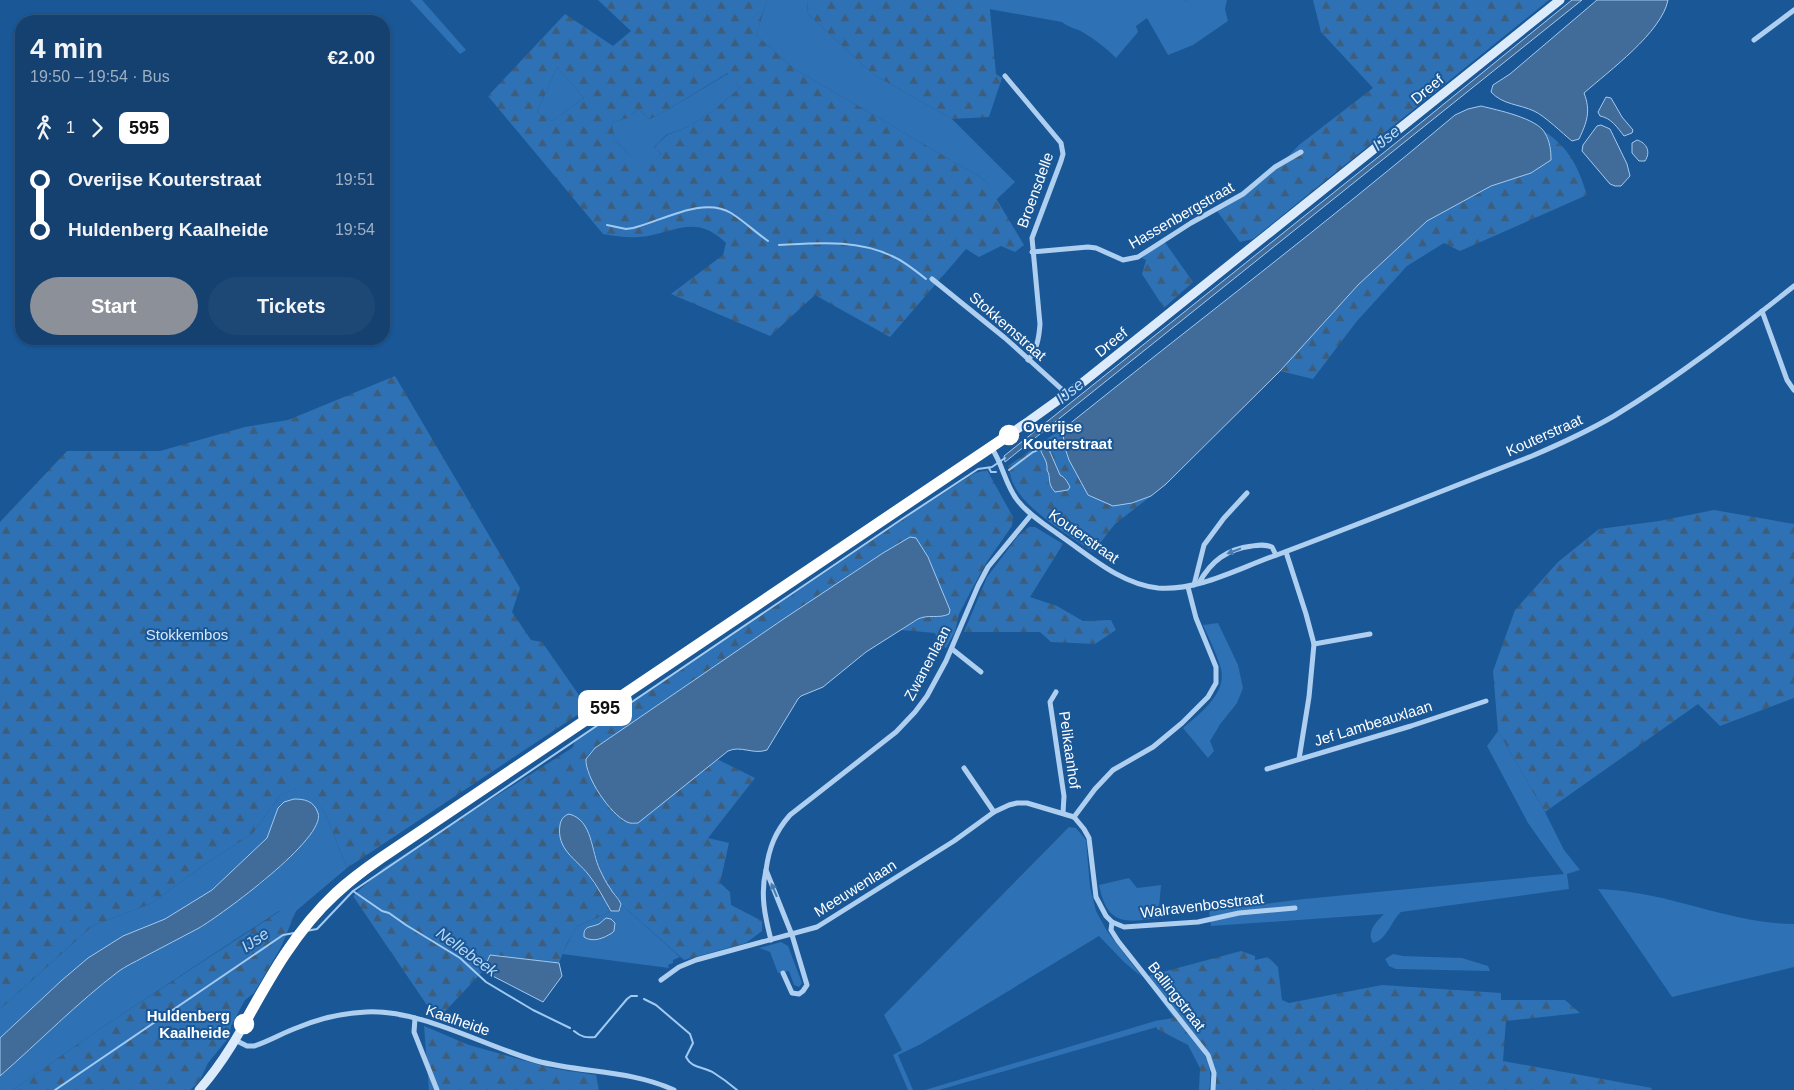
<!DOCTYPE html>
<meta charset="utf-8">
<style>
:root{--surface:#144170;--page:#1d4875;--text:#f1f3f6;--muted:#9dafc3;--line:#335a83;--accent:#8c9099}
body{margin:0;font-family:Arial,sans-serif;background:var(--page);color:var(--text);height:100vh;display:flex;flex-direction:column;font-size:19px;white-space:nowrap}
*{box-sizing:border-box;margin:0}
p{font-size:16px;color:var(--muted)}
.icon{flex:none;width:28px;height:28px;fill:none;stroke:currentColor;stroke-width:2;stroke-linecap:round;stroke-linejoin:round}
.map{position:relative;flex:1;overflow:hidden}
.sheet{position:absolute;left:15px;top:15px;width:375px;height:330px;display:flex;flex-direction:column;background:var(--surface);border-radius:20px;box-shadow:0 1px 4px #0004,0 0 0 1px var(--line)}
.sheet>*{flex:none}
.badge{padding:0 10px;border-radius:8px;font-size:18px;line-height:32px}
.map>.badge{position:absolute;translate:-50% -50%;box-shadow:0 0 0 2px #fff}
.legs{display:flex;align-items:center;gap:8px;height:55px;padding:0 15px;font-size:16px}
.legs p{margin-inline-start:auto}
.head{display:flex;align-items:center;justify-content:space-between;height:85px;padding:0 15px}
h1{font-size:28px;font-weight:700;line-height:38px}
.cta{display:flex;gap:10px;margin-top:auto;padding:10px 15px}
.cta a{flex:1;height:58px;border-radius:30px;background:var(--accent);color:#fff;font-size:20px;font-weight:700;line-height:58px;text-align:center}
.cta a+a{background:var(--page);color:var(--text)}
ul{padding:0 15px;list-style:none}
li{display:flex;align-items:center;gap:18px;height:50px;font-size:19px}
li i{display:grid;place-items:center;width:8px;height:100%;margin:0 6px;background:currentColor}
li i::after{content:'';width:12px;height:12px;margin:-6px;border:4px solid;border-radius:50%;background:var(--surface)}
li p{margin-inline-start:auto}
li:first-child i{background:linear-gradient(#0000 50%,currentColor 0)}
li:last-child i{background:linear-gradient(currentColor 50%,#0000 0)}
.map>svg:first-child{display:block}
</style>
<div class="map">
<svg width="1794" height="1090" viewBox="0 0 1794 1090">
<defs>
<pattern id="forest-firs" width="22" height="20" patternUnits="userSpaceOnUse" patternTransform="scale(1.25)"><rect width="22" height="20" fill="#2e71b4"/><path d="M5 1l3.5 6h-7zM16 11l3.5 6h-7z" fill="#3e5d7b"/></pattern>
</defs>
<rect width="100%" height="100%" fill="#1a5796"/>
<!-- grass -->
<g fill="#2e71b4">
<path d="M 410,0 L 422,0 L 466,50 L 460,54 Z"/>
<path d="M 767,0 L 807,0 L 808,14 L 873,74 L 952,119 L 1015,182 L 996,200 L 985,180 L 793,68 L 756,35 Z"/>
<path d="M 989,0 L 1185,0 L 1185,1 L 1186,0 L 1227,0 L 1225,9 L 1228,21 L 1193,45 L 1168,55 L 1147,18 L 1136,26 L 1138,32 L 1116,58 C 1106,48 1096,40 1084,33 C 1076,28 1069,28 1062,22 L 989,9 Z"/>
<path d="M 557,67 L 584,98 L 552,121 L 537,112 Z"/>
<path d="M 729,73 L 740,88 L 713,111 L 688,127 L 666,135 L 654,147 L 661,154 L 647,169 L 626,152 L 614,138 L 612,122 L 630,117 L 630,115 L 639,109 L 649,119 L 660,114 Z"/>
<path d="M 1218,623 L 1238,665 L 1243,688 L 1237,703 L 1221,723 L 1210,741 L 1214,751 L 1208,758 L 1183,728 C 1199,714 1227,694 1221,669 C 1217,654 1209,639 1203,625 Z"/>
<path d="M 1498,731 L 1545,812 L 1564,850 L 1580,870 L 1567,874 L 1569,889 L 1401,912 C 1391,921 1387,940 1373,943 C 1366,932 1376,922 1384,914 L 1211,926 L 1209,911 L 1304,899 L 1564,874 L 1528,823 L 1487,746 Z"/>
<path d="M 308,785 L 326,815 L 347,868 L 296,911 L 279,911 L 104,1026 L 13,1090 L 0,1090 L 0,1076 L 89,995 L 121,969 L 201,927 L 263,882 L 288,859 L 313,831 L 278,808 L 267,838 L 212,890 L 165,920 L 123,936 L 88,958 L 61,981 L 0,1038 L 0,1009 L 92,926 L 152,903 L 205,864 L 252,834 L 281,794 Z"/>
<path d="M 1069,827 L 1076,828 L 1086,840 L 1090,887 L 1096,911 L 1107,931 L 1142,977 L 1124,962 L 1099,936 L 921,1044 L 898,1055 L 913,1090 L 908,1090 L 893,1055 L 902,1050 L 884,1015 Z"/>
<path d="M 1129,878 L 1137,888 L 1161,885 L 1158,918 C 1124,923 1107,925 1099,885 Z"/>
<path d="M 1598,889 C 1622,890 1647,894 1670,900 C 1711,910 1752,924 1794,924 L 1794,967 L 1672,997 Z"/>
<path d="M 621,904 L 680,957 L 673,960 L 673,963 L 668,965 L 669,968 L 562,954 L 577,926 L 608,913 L 610,908 L 611,911 L 621,909 Z"/>
<path d="M 781,942 L 788,946 L 802,983 L 799,987 L 794,985 L 789,971 L 778,973 L 770,952 L 759,948 Z"/>
<path d="M 1393,954 L 1403,956 L 1462,958 L 1488,966 L 1490,971 L 1396,969 L 1389,966 L 1385,959 Z"/>
<path d="M 1174,1019 L 1178,1023 L 1157,1027 L 939,1090 L 925,1090 L 1155,1021 Z"/>
</g>
<!-- forest -->
<g fill="url(#forest-firs)" fill-rule="evenodd">
<path d="M 598,0 L 767,0 L 756,35 L 793,68 L 985,180 L 1024,245 L 1015,252 L 1001,246 L 979,257 L 966,249 L 890,337 L 815,295 L 770,336 L 671,294 L 723,255 L 726,243 C 695,212 674,234 639,237 C 627,238 615,236 603,234 L 488,96 L 565,14 L 613,46 L 631,31 ZM 557,67 L 584,98 L 552,121 L 537,112 ZM 728,73 L 740,88 L 713,111 L 688,127 L 667,135 L 654,147 L 661,154 L 647,168 L 626,152 L 614,138 L 612,122 L 631,117 L 630,115 L 639,109 L 649,119 L 660,114 Z"/>
<path d="M 807,0 L 989,0 L 996,74 L 1002,78 L 989,117 L 952,119 L 873,74 L 808,14 Z"/>
<path d="M 1313,0 L 1549,0 L 1253,239 L 1240,242 L 1217,211 L 1281,164 L 1299,145 L 1373,88 L 1321,32 Z"/>
<path d="M 1544,131 C 1569,148 1578,166 1587,195 L 1460,251 L 1444,243 L 1407,266 L 1357,321 L 1313,379 L 1280,371 L 1358,285 L 1427,221 L 1491,186 L 1531,173 L 1551,147 Z"/>
<path d="M 1164,241 L 1193,282 L 1164,308 L 1142,274 L 1146,260 L 1142,258 Z"/>
<path d="M 395,376 L 520,588 L 512,612 L 531,640 L 542,642 L 588,708 L 347,868 L 326,815 L 308,786 L 281,794 L 252,834 L 205,864 L 152,903 L 92,926 L 0,1009 L 0,522 L 67,451 L 160,451 L 245,427 L 288,420 Z"/>
<path d="M 1063,429 L 1064,445 L 1132,503 L 1151,496 L 1115,524 L 1093,552 C 1070,536 1026,510 1014,485 C 1011,480 1010,472 1008,466 L 1057,432 Z"/>
<path d="M 987,470 L 1013,517 L 1012,526 L 986,563 L 971,591 L 959,614 L 955,632 L 946,648 L 939,644 L 935,633 L 901,630 L 924,616 L 939,617 L 950,610 L 937,578 L 923,549 L 865,566 L 785,618 L 595,748 L 587,756 L 587,771 L 597,790 L 682,787 L 717,759 L 755,778 L 708,838 L 729,843 L 720,883 L 730,892 L 731,905 L 762,921 L 762,931 L 746,943 L 684,960 L 621,904 L 617,896 L 610,890 L 599,868 L 592,841 L 584,826 L 574,815 L 563,843 L 565,848 L 587,873 L 610,908 L 608,913 L 577,926 L 564,950 L 559,963 L 490,955 L 483,971 L 437,1020 L 353,896 L 383,868 L 572,748 L 575,742 L 913,513 L 975,473 Z"/>
<path d="M 1714,510 L 1794,524 L 1794,698 L 1720,726 L 1698,704 L 1545,812 L 1498,731 L 1493,671 L 1515,610 L 1558,562 L 1599,529 L 1659,521 Z"/>
<path d="M 1029,527 L 1035,527 L 1063,544 L 1030,597 L 1057,606 L 1083,621 L 1111,620 L 1116,630 L 1095,644 L 1051,642 L 1040,632 L 964,632 L 987,577 L 1018,536 Z"/>
<path d="M 280,911 L 296,911 L 281,947 L 254,993 L 245,1000 L 231,1026 L 230,1036 L 208,1063 L 199,1082 L 190,1090 L 13,1090 L 104,1026 Z"/>
<path d="M 1241,951 L 1255,956 L 1255,960 L 1268,957 L 1278,967 L 1282,1000 L 1289,1003 L 1382,985 L 1501,993 L 1501,1000 L 1565,1000 L 1580,1013 L 1506,1021 L 1503,1061 L 1652,1088 L 1651,1090 L 1215,1090 C 1219,1061 1204,1044 1184,1025 C 1200,1048 1215,1061 1209,1090 L 1199,1090 L 1200,1068 L 1188,1045 L 1157,1029 L 1155,1021 L 1174,1018 L 1144,977 Z"/>
<path d="M 424,1026 L 469,1045 L 551,1068 L 596,1075 L 599,1090 L 429,1090 Z"/>
</g>
<!-- water -->
<g fill="#416c99" stroke="#a1caf2">
<path d="M 1572,0 L 1582,0 L 1005,462 L 1004,456 L 1397,142 Z"/>
<path d="M 1597,0 L 1668,0 C 1662,32 1609,71 1584,93 C 1591,111 1587,122 1579,139 L 1572,141 C 1562,133 1545,116 1534,111 C 1519,104 1503,105 1491,92 L 1493,85 L 1510,74 Z"/>
<path d="M 1606,97 L 1611,98 L 1622,117 L 1633,130 L 1632,133 L 1624,136 C 1617,127 1611,118 1600,116 L 1598,112 Z"/>
<path d="M 1481,106 C 1497,110 1537,118 1545,133 C 1550,142 1551,150 1551,160 L 1531,173 L 1491,186 L 1427,221 L 1358,285 L 1280,371 L 1166,484 L 1151,496 L 1132,503 L 1113,506 L 1088,495 L 1069,460 L 1064,445 L 1063,429 C 1194,324 1327,223 1455,115 L 1468,109 Z"/>
<path d="M 1601,125 L 1610,129 L 1627,164 L 1630,176 L 1621,186 L 1615,186 L 1610,184 L 1582,151 L 1583,145 L 1597,126 Z"/>
<path d="M 1637,140 C 1647,143 1651,152 1645,161 L 1639,161 L 1632,153 L 1632,143 Z"/>
<path d="M 1043,444 L 1047,445 L 1060,475 C 1065,477 1068,483 1070,487 L 1068,490 L 1055,492 C 1046,482 1052,478 1047,470 C 1048,459 1041,456 1040,447 Z"/>
<path d="M 910,537 L 916,538 L 928,557 L 950,610 L 949,614 C 939,619 928,614 918,619 L 866,652 L 823,687 L 801,696 L 798,699 L 767,750 C 753,755 741,745 728,751 L 638,823 C 634,823 631,824 627,822 C 610,814 585,777 586,759 L 595,748 L 785,618 L 883,553 Z"/>
<path d="M 294,799 C 305,799 314,801 318,813 C 327,838 221,915 199,928 C 180,938 161,948 142,958 C 135,962 126,966 119,971 C 77,1003 40,1041 0,1076 L 0,1038 L 61,981 L 88,958 L 123,936 L 165,919 L 212,890 L 267,838 L 278,808 L 284,802 Z"/>
<path d="M 569,814 C 593,820 591,852 600,870 C 603,876 606,883 610,888 C 613,894 618,897 621,904 L 619,911 L 611,911 C 604,899 597,885 588,874 C 576,859 556,849 560,825 C 561,820 563,816 569,814 Z"/>
<path d="M 606,918 L 611,919 L 615,923 L 614,931 L 612,933 C 604,938 593,943 584,937 C 583,925 590,928 599,924 C 601,922 604,920 606,918 Z"/>
<path d="M 490,955 L 559,963 L 562,976 L 543,1002 L 483,971 Z"/>
</g>
<g fill="none" stroke-linecap="round" stroke-linejoin="round">
<!-- stream -->
<g stroke="#a1caf2" stroke-width="2">
<path d="M 607,225 L 626,229 L 633,228 C 662,221 703,196 731,213 C 744,221 755,232 768,241"/>
<path d="M 779,245 C 818,243 858,239 894,257 C 905,262 916,271 926,279"/>
<path d="M 989,468 L 991,472 L 996,472"/>
<path d="M 1009,470 L 1033,452 L 1040,449"/>
<path d="M 353,891 L 382,911 L 389,913 L 406,925 L 460,958 L 486,982 L 533,1010 L 570,1028"/>
<path d="M 306,931 L 317,929 L 353,891 L 902,519 L 978,469 L 992,467 L 1005,458"/>
<path d="M 644,999 L 656,1005 L 690,1034 L 693,1043 L 686,1057 C 692,1069 703,1066 714,1073 C 722,1078 730,1084 737,1090"/>
<path d="M 574,1031 C 581,1037 586,1038 595,1037 L 627,999 L 631,996 L 637,996"/>
<path d="M 55,1090 L 283,935 L 294,933"/>
</g>
<!-- street -->
<g stroke="#aecff0" stroke-width="5">
<path d="M 1754,40 L 1794,10"/>
<path d="M 1005,76 L 1061,143 L 1063,154 L 1061,161 L 1032,238 L 1040,324 C 1039,338 1037,350 1028,360"/>
<path d="M 1032,252 L 1088,247 L 1096,248 L 1123,260 L 1138,257 L 1191,223 L 1243,194 L 1275,167 L 1301,152"/>
<path d="M 932,279 L 1005,338 L 1067,394"/>
<path d="M 1762,311 L 1787,380 L 1794,390"/>
<path d="M 991,447 C 1003,464 1005,485 1018,501 C 1030,516 1047,526 1062,537 C 1091,557 1121,584 1158,588 C 1198,591 1237,569 1274,556 C 1360,524 1446,489 1532,456 C 1560,444 1588,431 1614,416 C 1678,377 1736,332 1794,286"/>
<path d="M 1286,552 L 1306,614 L 1314,644 L 1309,697 L 1299,759"/>
<path d="M 1199,583 C 1211,561 1227,549 1252,546 C 1259,545 1265,544 1272,547 L 1276,555"/>
<path d="M 1194,585 L 1204,545 L 1224,518 L 1247,493"/>
<path d="M 1314,644 L 1370,634"/>
<path d="M 952,649 L 981,672"/>
<path d="M 1056,692 L 1050,702 L 1064,796 L 1063,813"/>
<path d="M 964,768 L 994,812"/>
<path d="M 1267,769 L 1411,726 L 1486,701"/>
<path d="M 1074,817 L 1084,829 L 1089,838 L 1096,897 L 1106,916 L 1112,922 L 1124,927 L 1198,922 L 1239,913 L 1295,908"/>
<path d="M 1074,817 L 1095,789 L 1113,770 L 1153,747 L 1182,723 L 1208,697 L 1216,683 L 1216,667 L 1196,618 L 1188,587"/>
<path d="M 766,870 C 769,848 775,832 790,815 L 896,732 L 915,712 L 927,696 L 946,661 L 978,586 L 988,567 L 1031,515"/>
<path d="M 1112,922 L 1111,930 L 1118,941 L 1208,1055 L 1214,1073 L 1213,1090"/>
<path d="M 771,940 C 765,917 760,894 766,870 L 792,935 L 807,985 L 803,991 L 799,994 L 792,993 L 783,973"/>
<path d="M 661,980 L 679,967 L 696,960 L 817,927 L 954,841 L 994,812 L 1009,805 L 1017,803 L 1027,803 L 1074,817"/>
<path d="M 415,1018 L 414,1032 L 437,1090"/>
<path d="M 235,1040 L 247,1046 L 254,1046 C 270,1041 284,1032 299,1027 C 321,1018 343,1013 366,1012 C 420,1009 484,1046 537,1061 C 582,1073 631,1070 674,1090"/>
</g>
<!-- secondary -->
<path stroke="#dcebfb" stroke-width="9" d="M 199,1090 C 233,1052 254,1004 280,961 C 306,919 341,887 381,858 L 1029,421 L 1082,383 L 1560,0"/>
</g>
<!-- one-way arrows -->
<defs><path id="oneway-solid" d="M-6-.8H1V-3.2L6.5 0L1 3.2V.8H-6Z" transform="scale(1.25)"/></defs>
<g fill="#467bb1">
<use href="#oneway-solid" transform="translate(1234 551) rotate(159)"/>
<use href="#oneway-solid" transform="translate(774 890) rotate(-113)"/>
</g>
<g fill="none" stroke-linecap="round" stroke-linejoin="round">
<defs>
<path id="line-1" d="M 244,1024 C 270,977 296,930 336,893 C 350,880 365,869 381,858 L 1009,435"/>
</defs>
<!-- line-1 casing -->
<use href="#line-1" stroke="#fff" stroke-width="11"/>
<!-- line-1 -->
<use href="#line-1" stroke="#fff" stroke-width="8"/>
</g>
<!-- markers -->
<g fill="#fff" stroke="#fff" stroke-width="2.5">
<circle cx="1009" cy="435" r="9"/>
<circle cx="244" cy="1024" r="9"/>
</g>
<g text-anchor="middle" dominant-baseline="central" stroke-width="4" stroke-linejoin="round" paint-order="stroke">
<!-- street labels -->
<g font-size="15" fill="#fff" stroke="#1a5796">
<text transform="translate(1427 89) rotate(-39)">Dreef</text>
<text transform="translate(1035 190) rotate(-70)">Broensdelle</text>
<text transform="translate(1181 215) rotate(-30)">Hassenbergstraat</text>
<text transform="translate(1008 326) rotate(41)">Stokkemstraat</text>
<text transform="translate(1111 342) rotate(-39)">Dreef</text>
<text transform="translate(1544 435) rotate(-24)">Kouterstraat</text>
<text transform="translate(1084 536) rotate(35)">Kouterstraat</text>
<text transform="translate(927 663) rotate(-62)">Zwanenlaan</text>
<text transform="translate(1373 723) rotate(-17)">Jef Lambeauxlaan</text>
<text transform="translate(1070 750) rotate(82)">Pelikaanhof</text>
<text transform="translate(855 888) rotate(-32)">Meeuwenlaan</text>
<text transform="translate(1202 905) rotate(-7)">Walravenbosstraat</text>
<text transform="translate(1177 996) rotate(52)">Ballingstraat</text>
<text transform="translate(458 1020) rotate(19)">Kaalheide</text>
</g>
<!-- stop labels -->
<g font-size="15" font-weight="bold" fill="#fff" stroke="#1a5796" text-anchor="start">
<text x="1023" y="426">Overijse<tspan x="1023" dy="17">Kouterstraat</tspan></text>
<text x="230" y="1015" text-anchor="end">Huldenberg<tspan x="230" dy="17">Kaalheide</tspan></text>
</g>
<!-- park labels -->
<g font-size="15" fill="#d5e8fb" stroke="#1a5796">
<text x="187" y="634">Stokkembos</text>
</g>
<!-- water labels -->
<g font-size="16" font-style="italic" fill="#bad9f7" stroke="#1a5796">
<text transform="translate(1386 138) rotate(-39)">IJse</text>
<text transform="translate(1070 391) rotate(-39)">IJse</text>
<text transform="translate(255 940) rotate(-34)">IJse</text>
<text transform="translate(467 952) rotate(36)">Nellebeek</text>
</g>
</g>
</svg>
<b class="badge" style="left:605px;top:708px;background:#fff;color:#111">595</b>
<section class="sheet">
<div class="head"><div><h1>4 min</h1><p>19:50 – 19:54 · Bus</p></div><b>€2.00</b></div>
<div class="legs"><svg class="icon" aria-label="walk" viewBox="0 0 24 24"><circle cx="13" cy="4" r="2"/><path d="M13 8l-2 6 4 7M11 14l-3 7M7 12l3-4h3l4 4"/></svg>1<svg class="icon" aria-label="forward" viewBox="0 0 24 24"><path d="M9 5l7 7-7 7"/></svg><b class="badge" style="background:#fff;color:#111">595</b></div>
<ul>
<li><i style="color:#fff"></i><b>Overijse Kouterstraat</b><p>19:51</p></li>
<li><i style="color:#fff"></i><b>Huldenberg Kaalheide</b><p>19:54</p></li>
</ul>
<div class="cta"><a>Start</a><a>Tickets</a></div>
</section>
</div>
